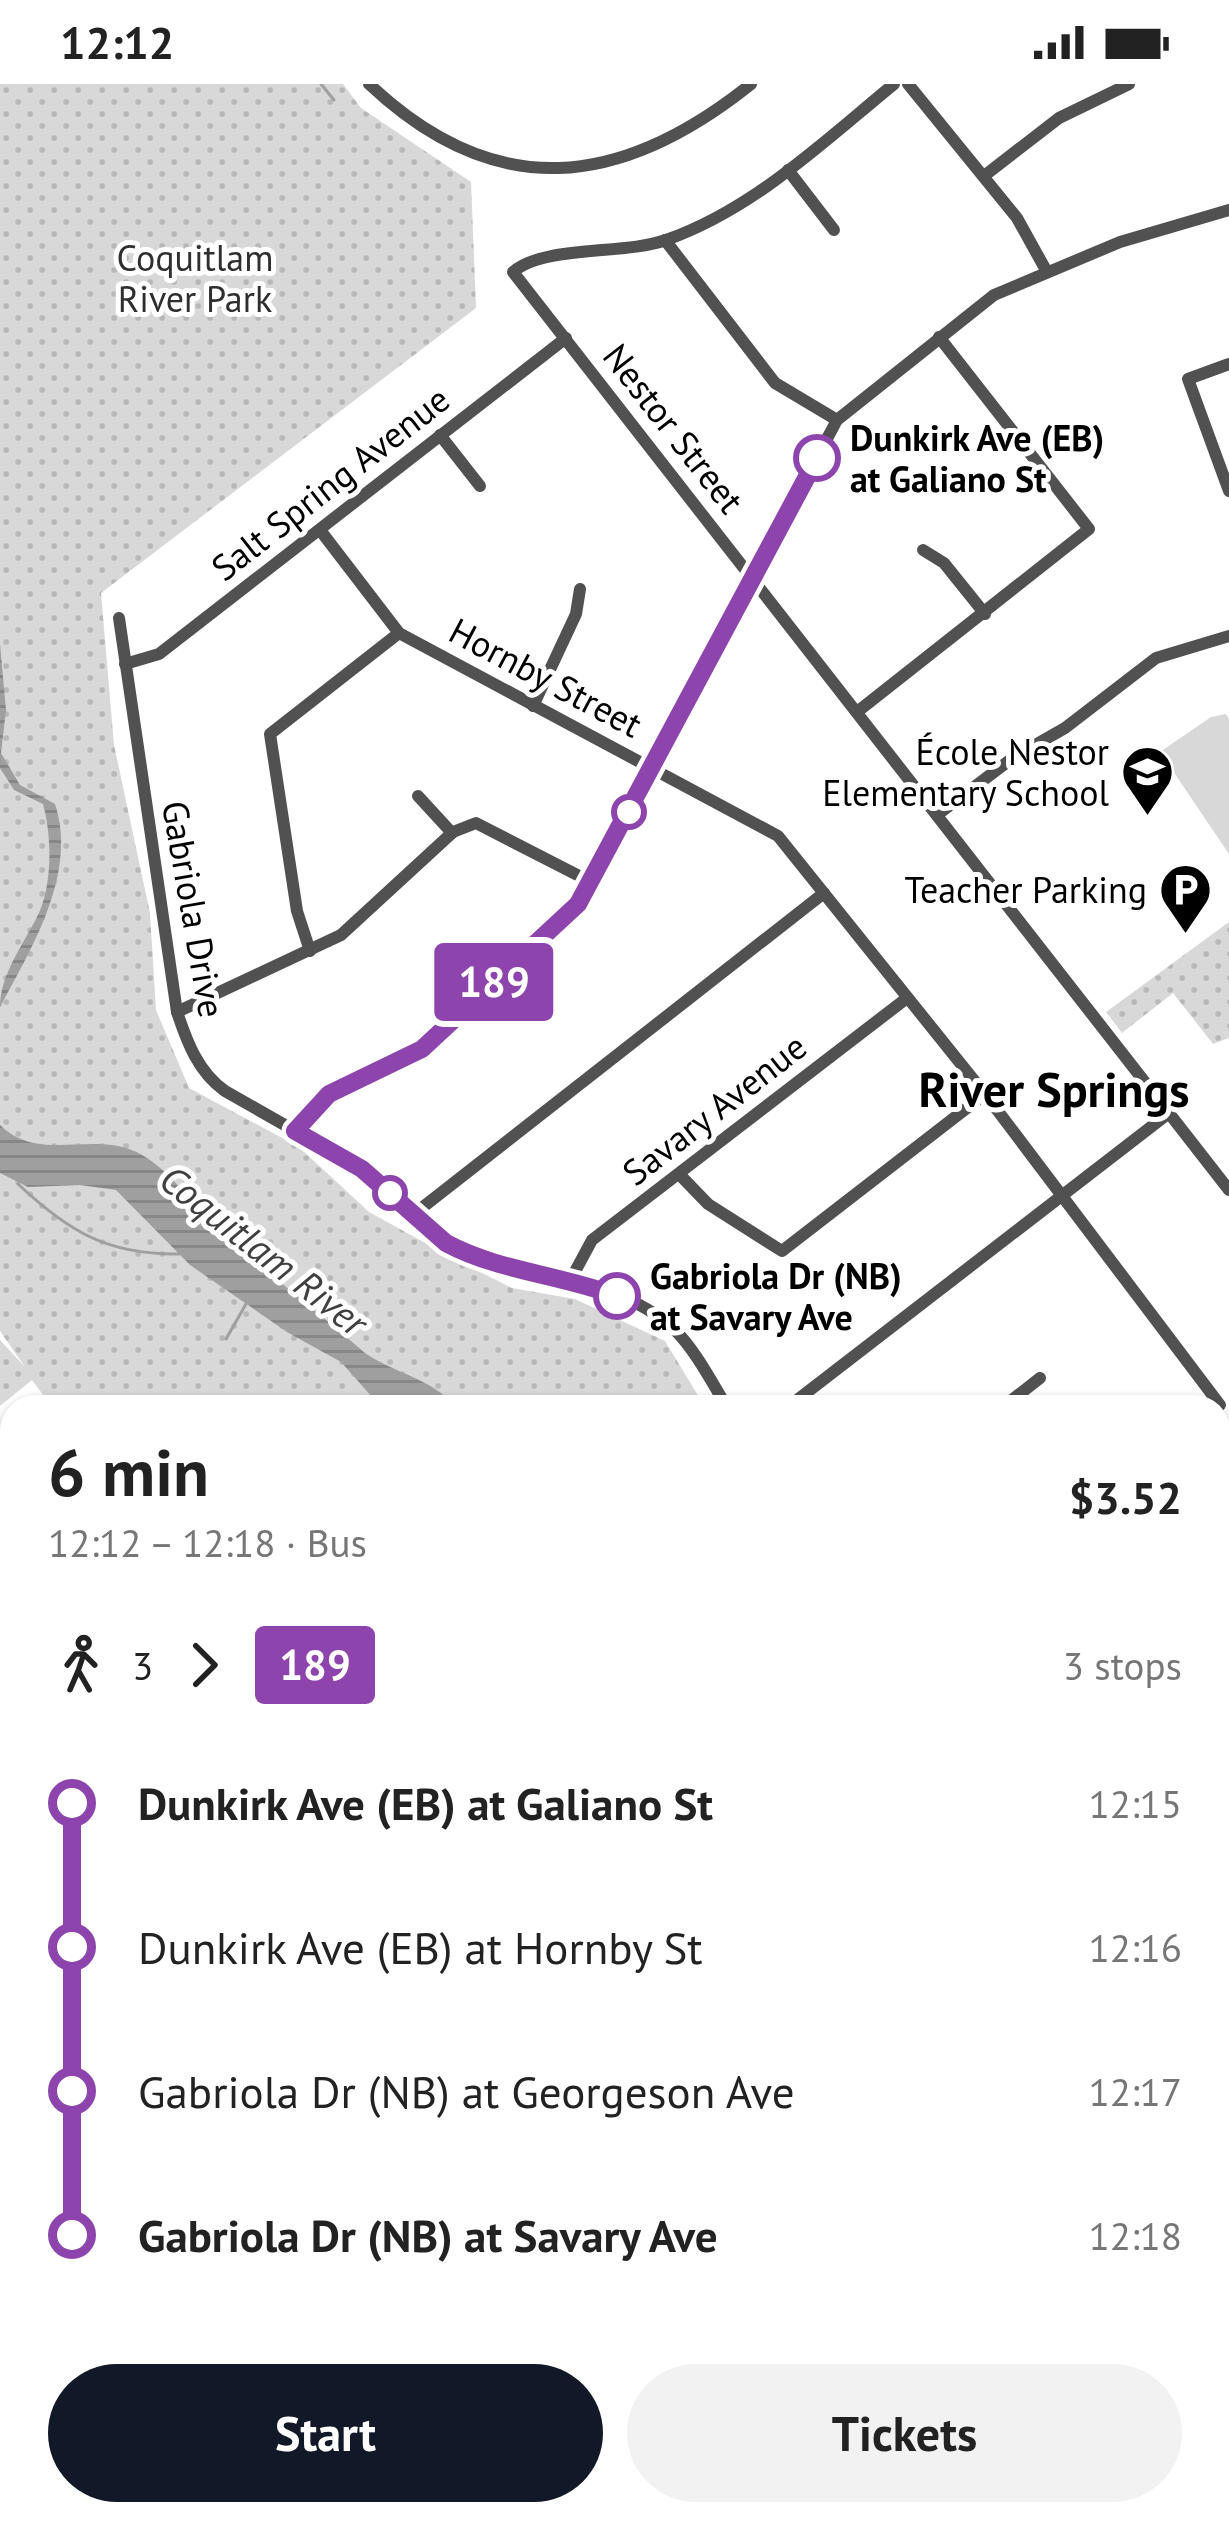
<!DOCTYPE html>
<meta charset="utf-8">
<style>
:root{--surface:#fff;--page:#f2f2f2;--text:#222;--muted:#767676;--accent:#111827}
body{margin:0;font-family:"PT Sans",sans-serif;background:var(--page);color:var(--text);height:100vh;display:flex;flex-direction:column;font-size:45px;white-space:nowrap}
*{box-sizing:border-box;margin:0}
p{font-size:39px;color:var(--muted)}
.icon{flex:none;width:66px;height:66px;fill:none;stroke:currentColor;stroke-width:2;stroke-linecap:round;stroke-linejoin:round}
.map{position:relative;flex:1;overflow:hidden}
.details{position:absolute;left:0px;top:1311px;width:1230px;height:1131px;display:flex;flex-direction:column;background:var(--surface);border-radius:36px 36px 0 0;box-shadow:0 3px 9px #0004}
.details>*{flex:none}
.badge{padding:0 24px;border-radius:9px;font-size:42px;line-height:78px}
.map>.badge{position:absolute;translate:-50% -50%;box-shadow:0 0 0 6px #fff}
.legs{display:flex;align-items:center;gap:18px;height:132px;padding:0 48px;font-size:39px}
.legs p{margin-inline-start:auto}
.overview{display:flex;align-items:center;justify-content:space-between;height:204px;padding:0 48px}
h1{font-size:66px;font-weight:700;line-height:90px}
.button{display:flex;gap:24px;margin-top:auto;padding:24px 48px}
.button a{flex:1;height:138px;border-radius:72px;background:var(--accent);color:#fff;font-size:48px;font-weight:700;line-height:138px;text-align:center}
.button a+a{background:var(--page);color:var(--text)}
ul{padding:0 48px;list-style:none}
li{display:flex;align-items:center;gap:42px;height:144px;font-size:45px}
li i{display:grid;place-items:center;width:18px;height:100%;margin:0 15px;background:currentColor}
li i::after{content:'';width:30px;height:30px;margin:-15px;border:9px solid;border-radius:50%;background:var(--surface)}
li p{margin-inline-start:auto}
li:first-child i{background:linear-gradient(#0000 50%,currentColor 0)}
li:last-child i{background:linear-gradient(currentColor 50%,#0000 0)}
.status{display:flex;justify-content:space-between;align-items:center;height:84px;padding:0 60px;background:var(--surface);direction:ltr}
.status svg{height:33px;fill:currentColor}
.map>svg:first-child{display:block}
</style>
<div class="status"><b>12:12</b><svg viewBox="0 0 49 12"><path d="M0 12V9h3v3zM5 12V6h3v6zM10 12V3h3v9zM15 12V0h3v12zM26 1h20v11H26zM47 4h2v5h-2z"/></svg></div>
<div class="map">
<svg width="1229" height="2440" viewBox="0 0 1229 2440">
<defs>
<pattern id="grass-tufts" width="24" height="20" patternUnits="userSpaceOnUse" patternTransform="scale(3)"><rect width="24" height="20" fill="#d8d8d8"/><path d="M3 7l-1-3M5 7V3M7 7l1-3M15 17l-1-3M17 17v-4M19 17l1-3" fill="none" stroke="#b8b8b8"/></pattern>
<pattern id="forest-crowns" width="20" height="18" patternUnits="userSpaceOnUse" patternTransform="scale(3)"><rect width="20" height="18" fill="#d8d8d8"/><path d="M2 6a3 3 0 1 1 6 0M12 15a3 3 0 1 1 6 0" fill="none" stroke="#b8b8b8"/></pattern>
<pattern id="park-dots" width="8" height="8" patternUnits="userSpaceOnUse" patternTransform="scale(3)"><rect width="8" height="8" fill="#d8d8d8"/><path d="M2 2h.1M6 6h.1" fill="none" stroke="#b8b8b8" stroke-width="1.8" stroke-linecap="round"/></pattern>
<pattern id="water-rules" width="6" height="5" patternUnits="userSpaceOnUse" patternTransform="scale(3)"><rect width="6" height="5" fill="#9f9f9f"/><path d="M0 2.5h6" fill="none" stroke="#878787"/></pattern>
</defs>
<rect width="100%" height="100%" fill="#fff"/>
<!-- grass -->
<g fill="url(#grass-tufts)">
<path d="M 493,2430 L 761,2430 L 770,2440 L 476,2440 Z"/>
<path d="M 979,2430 L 1038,2430 L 1033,2440 L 970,2440 Z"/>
</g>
<!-- forest -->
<g fill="url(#forest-crowns)">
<path d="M 1229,1943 L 1229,2229 L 1218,2228 L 1218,1951 Z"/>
<path d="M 12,2182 L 12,2404 L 0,2407 L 0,2183 Z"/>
<path d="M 1229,2402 L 1229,2426 L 1209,2440 L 1033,2440 L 1038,2430 L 1218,2430 L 1218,2408 Z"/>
<path d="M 875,2430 L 943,2430 L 938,2440 L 874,2440 Z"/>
</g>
<!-- park -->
<g fill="url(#park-dots)">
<path d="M 0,0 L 343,0 L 361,24 L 471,98 L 476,224 L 101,509 L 114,661 L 150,829 L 156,926 L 189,1004 L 299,1063 L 369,1128 L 458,1177 L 512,1204 L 575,1215 L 665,1257 L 705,1323 L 52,1323 L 32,1296 L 0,1322 L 0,1256 L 25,1283 L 0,1247 Z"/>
<path d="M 1229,838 L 1229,954 L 1213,960 L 1173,909 L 1122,949 L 1106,928 Z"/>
<path d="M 1218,1715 L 1229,1719 L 1229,1852 L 1218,1865 Z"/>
</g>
<!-- garden -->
<path fill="#d8d8d8" d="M 1226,630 L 1229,635 L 1229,770 L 1160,668 L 1211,633 Z"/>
<!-- water -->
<g fill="url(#water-rules)">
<path d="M 0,560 L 6,626 L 1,669 L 20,701 L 55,720 C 78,789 31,865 0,923 C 0,892 22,862 36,835 C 53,804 52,752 43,720 L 14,706 L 0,684 Z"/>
<path d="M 0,1041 C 41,1081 95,1044 142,1071 C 172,1088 190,1119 215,1142 C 263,1186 316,1226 365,1269 C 396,1290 431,1294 456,1323 L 381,1323 L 341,1278 L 287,1248 L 190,1181 L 116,1106 L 80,1101 L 28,1103 L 0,1089 Z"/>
<path d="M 1218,1818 L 1229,1832 L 1229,1902 L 1218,1891 Z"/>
</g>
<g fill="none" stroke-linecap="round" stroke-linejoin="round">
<!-- stream -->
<g stroke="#9f9f9f" stroke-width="3">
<path d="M 321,0 L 334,16"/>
<path d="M 18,1100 C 68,1147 107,1171 179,1170"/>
<path d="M 226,1255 L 246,1220"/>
<path d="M 1218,1779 L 1229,1782"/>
</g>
<defs>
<g id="major">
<path d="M 1218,1917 L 1229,1908"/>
<path d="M 1218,1933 L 1229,1924"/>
<path d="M 0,2436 L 23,2430"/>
<path d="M 46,2440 L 80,2430"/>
</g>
</defs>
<!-- major casing -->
<use href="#major" stroke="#dbdbdb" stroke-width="18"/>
<!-- minor -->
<g stroke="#515151" stroke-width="12">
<path d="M 369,0 C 496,120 621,104 751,0"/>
<path d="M 894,0 C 823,58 754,125 666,156 C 624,171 544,161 513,188 L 1229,1106"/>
<path d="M 908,0 L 1017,134 L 1047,188"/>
<path d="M 788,86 L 834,146"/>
<path d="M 984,92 L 1059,34 L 1129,0"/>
<path d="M 665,156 L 775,299 L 837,336"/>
<path d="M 1229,280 L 1188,295 L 1229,407"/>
<path d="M 440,351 L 480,402"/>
<path d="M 320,446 L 399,549 L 778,752 L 985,1010 L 1220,1321 L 1217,1323"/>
<path d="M 923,466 L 944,479 L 985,530"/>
<path d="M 119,534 L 177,928 C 187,958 198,988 225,1007 L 362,1085 L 446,1159 C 517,1198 611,1187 674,1245 C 696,1267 711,1297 727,1323"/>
<path d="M 125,580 L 159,570 L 566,254"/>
<path d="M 533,622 L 576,530 L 580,505"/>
<path d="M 857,628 L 1089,445 L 939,253"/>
<path d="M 418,712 L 452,749"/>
<path d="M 937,731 L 1014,673 L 1065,644 L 1156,574 L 1229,552"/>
<path d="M 310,867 L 297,827 L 270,650 L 399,549"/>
<path d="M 177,928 L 341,851 L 453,748 L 476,739 L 591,798"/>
<path d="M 295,1047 L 314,1022 L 329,1010 L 422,965 L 578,820 L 837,336 L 994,211 L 1120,158 L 1229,126"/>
<path d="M 679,1090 L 708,1120 L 782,1167 L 985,1010"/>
<path d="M 414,1130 L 824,809"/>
<path d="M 571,1195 L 592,1156 L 907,914"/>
<path d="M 788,1323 L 1169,1029"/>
<path d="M 1003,1323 L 1040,1294"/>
<path d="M 0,1493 L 12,1493"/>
<path d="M 1218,1543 L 1229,1534"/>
<path d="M 0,1594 L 12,1595"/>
<path d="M 0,1726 L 12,1727"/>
<path d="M 0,1803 L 12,1803"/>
<path d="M 0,1891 L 12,1902"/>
<path d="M 0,1960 L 12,1951"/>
<path d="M 0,2105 L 12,2105"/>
</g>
<!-- major -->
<use href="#major" stroke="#000" stroke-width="15"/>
</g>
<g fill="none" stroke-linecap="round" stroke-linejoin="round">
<defs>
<path id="line-1" d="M 617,1212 C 561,1191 498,1187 446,1159 L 362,1085 L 295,1047 L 329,1010 L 422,965 L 578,820 L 817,374"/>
</defs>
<!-- line-1 casing -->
<use href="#line-1" stroke="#fff" stroke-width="27"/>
<!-- line-1 -->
<use href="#line-1" stroke="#8e44ad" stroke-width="18"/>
</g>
<!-- icons -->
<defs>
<symbol id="school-pin" viewBox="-11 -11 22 30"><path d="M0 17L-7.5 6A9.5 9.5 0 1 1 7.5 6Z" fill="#000" stroke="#fff"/><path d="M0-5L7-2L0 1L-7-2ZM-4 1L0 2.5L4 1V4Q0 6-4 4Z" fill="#fff"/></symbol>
<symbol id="parking-pin" viewBox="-11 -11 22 30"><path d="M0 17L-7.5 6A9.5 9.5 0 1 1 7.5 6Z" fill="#000" stroke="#fff"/><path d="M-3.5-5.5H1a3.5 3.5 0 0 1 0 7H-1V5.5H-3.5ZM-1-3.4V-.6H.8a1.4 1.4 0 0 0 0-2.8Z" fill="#fff"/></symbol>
</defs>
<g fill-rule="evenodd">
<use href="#school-pin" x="1118" y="658" width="59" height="81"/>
<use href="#parking-pin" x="1156" y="776" width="59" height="81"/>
</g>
<!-- markers -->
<g fill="#fff" stroke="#8e44ad" stroke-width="6">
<circle cx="817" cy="374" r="21"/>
<circle cx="629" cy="728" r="15"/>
<circle cx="390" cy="1109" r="15"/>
<circle cx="617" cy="1212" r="21"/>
</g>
<g text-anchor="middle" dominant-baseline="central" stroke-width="10" stroke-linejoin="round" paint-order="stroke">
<!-- park labels -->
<g font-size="36" fill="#2f2f2f" stroke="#fff">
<text x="195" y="173">Coquitlam<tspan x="195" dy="41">River Park</tspan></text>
</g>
<!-- street labels -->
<g font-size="36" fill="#000" stroke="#fff">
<text transform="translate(674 344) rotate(52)">Nestor Street</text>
<text transform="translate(330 399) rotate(-38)">Salt Spring Avenue</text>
<text transform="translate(546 593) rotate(28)">Hornby Street</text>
<text transform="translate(194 825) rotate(80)">Gabriola Drive</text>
<text transform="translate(714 1025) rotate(-38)">Savary Avenue</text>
</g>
<!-- stop labels -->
<g font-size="36" font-weight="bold" fill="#000" stroke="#fff" text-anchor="start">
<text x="850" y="353">Dunkirk Ave (EB)<tspan x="850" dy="41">at Galiano St</tspan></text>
<text x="650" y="1191">Gabriola Dr (NB)<tspan x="650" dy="41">at Savary Ave</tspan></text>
</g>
<!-- poi labels -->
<g font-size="36" fill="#000" stroke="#fff" text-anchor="end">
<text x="1109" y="667">École Nestor<tspan x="1109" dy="41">Elementary School</tspan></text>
<text x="1147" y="805">Teacher Parking</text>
</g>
<!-- water labels -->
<g font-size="39" font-style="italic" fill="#404040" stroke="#fff">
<text transform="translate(264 1166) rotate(38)">Coquitlam River</text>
</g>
<!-- district labels -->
<g font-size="48" font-weight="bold" fill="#000" stroke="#fff">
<text x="1054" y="1005">River Springs</text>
</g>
</g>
</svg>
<b class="badge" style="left:494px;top:898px;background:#8e44ad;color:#fff">189</b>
<section class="details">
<div class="overview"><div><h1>6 min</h1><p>12:12 – 12:18 · Bus</p></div><b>$3.52</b></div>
<div class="legs"><svg class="icon" aria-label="walk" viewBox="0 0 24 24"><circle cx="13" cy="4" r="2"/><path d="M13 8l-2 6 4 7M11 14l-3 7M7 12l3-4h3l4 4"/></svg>3<svg class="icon" aria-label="forward" viewBox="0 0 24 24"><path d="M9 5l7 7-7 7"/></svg><b class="badge" style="background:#8e44ad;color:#fff">189</b><p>3 stops</p></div>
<ul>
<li><i style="color:#8e44ad"></i><b>Dunkirk Ave (EB) at Galiano St</b><p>12:15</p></li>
<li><i style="color:#8e44ad"></i><span>Dunkirk Ave (EB) at Hornby St</span><p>12:16</p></li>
<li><i style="color:#8e44ad"></i><span>Gabriola Dr (NB) at Georgeson Ave</span><p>12:17</p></li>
<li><i style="color:#8e44ad"></i><b>Gabriola Dr (NB) at Savary Ave</b><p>12:18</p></li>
</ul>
<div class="button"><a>Start</a><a>Tickets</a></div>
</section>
</div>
